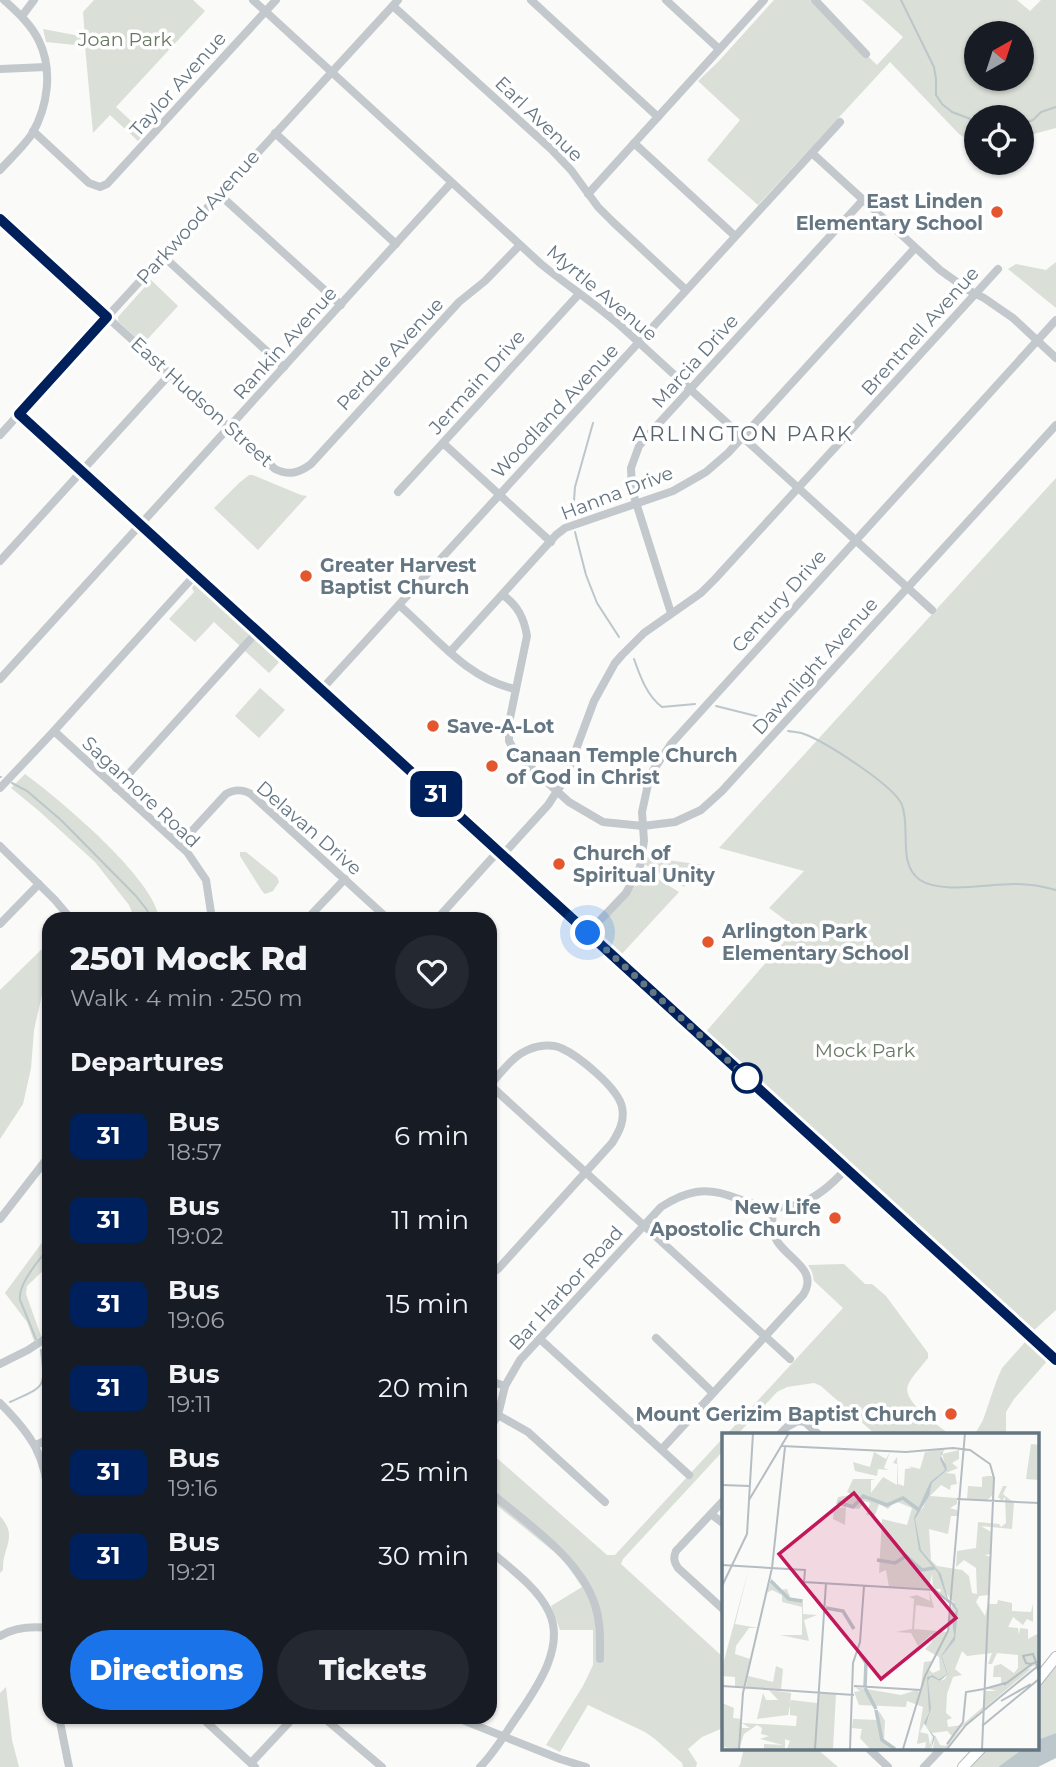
<!DOCTYPE html>
<meta charset="utf-8">
<style>
:root{--surface:#171b24;--page:#242831;--text:#f1f3f6;--muted:#9ea1a6;--accent:#1a73e8}
body{margin:0;font-family:Montserrat,sans-serif;background:var(--page);color:var(--text);height:100vh;display:flex;flex-direction:column;font-size:26px;white-space:nowrap}
*{box-sizing:border-box;margin:0}
p{font-size:23px;color:var(--muted)}
.icon{flex:none;width:38px;height:38px;fill:none;stroke:currentColor;stroke-width:2;stroke-linecap:round;stroke-linejoin:round}
.map{position:relative;flex:1;overflow:hidden}
.panel{position:absolute;left:42px;top:912px;width:455px;height:812px;display:flex;flex-direction:column;background:var(--surface);border-radius:21px;box-shadow:0 2px 5px #0004}
.panel>*{flex:none}
.badge{padding:0 14px;border-radius:10px;font-size:24px;line-height:46px}
.needle{width:46px;rotate:39deg}
.fabs{position:absolute;left:964px;top:21px;display:grid;gap:14px}
.fabs a{display:grid;place-items:center;width:70px;height:70px;border-radius:50%;background:var(--surface);box-shadow:0 2px 5px #0004;font-size:35px}
.you{position:absolute;width:35px;height:35px;margin:-18px;border:5px solid #fff;border-radius:50%;background:#1a73e8;box-shadow:0 0 0 10px #1a73e833}
.map>.badge{position:absolute;translate:-50% -50%;box-shadow:0 0 0 4px #fff}
h2{padding:0 28px;font-size:26px;line-height:63px}
.round{display:grid;place-items:center;flex:none;width:74px;height:74px;border-radius:37px;background:var(--page)}
.overview{display:flex;align-items:center;justify-content:space-between;height:119px;padding:0 28px}
h1{font-size:33px;font-weight:800;line-height:52px}
.primary-button{display:flex;gap:14px;margin-top:auto;padding:14px 28px}
.primary-button a{flex:1;height:80px;border-radius:42px;background:var(--accent);color:#fff;font-size:28px;font-weight:800;line-height:80px;text-align:center}
.primary-button a+a{background:var(--page);color:var(--text)}
ul{padding:0;list-style:none}
li{display:flex;align-items:center;gap:21px;height:84px;padding:0 28px}
li div{flex:1}
li b{display:block;font-size:26px}
li em{font-style:normal}
li .badge{min-width:77px;font-weight:700;text-align:center}
.map>svg:first-child{display:block}
</style>
<div class="map">
<svg width="1056" height="1767" viewBox="0 0 1056 1767">
<rect width="100%" height="100%" fill="#fafaf8"/>
<!-- green -->
<g fill="#dadfd7" fill-rule="evenodd">
<path d="M 94,0 L 193,0 L 205,11 L 116,107 L 144,133 L 138,141 L 110,115 L 93,133 L 85,46 L 46,42 L 43,29 L 85,37 L 83,12 Z"/>
<path d="M 774,0 L 810,0 L 877,65 L 903,37 L 862,0 L 1017,0 L 1030,11 L 1041,0 L 1056,0 L 1056,128 L 1022,137 L 1022,117 L 976,117 L 976,143 L 972,143 L 959,134 L 890,62 L 758,205 L 707,160 L 740,120 L 698,81 L 718,62 ZM 976,33 L 1022,33 L 1022,79 L 976,79 Z"/>
<path d="M 1056,262 L 1056,308 L 1008,269 L 1016,264 L 1046,270 Z"/>
<path d="M 151,280 L 178,306 L 143,344 L 118,321 L 118,317 Z"/>
<path d="M 249,475 L 253,475 L 301,495 L 307,496 L 258,550 L 214,508 L 239,483 Z"/>
<path d="M 1056,478 L 1056,1310 L 1032,1332 L 704,1034 L 796,928 L 769,908 L 804,871 L 719,848 Z"/>
<path d="M 194,585 L 203,587 L 251,632 L 240,646 L 214,622 L 195,642 L 169,619 L 194,592 L 192,588 Z"/>
<path d="M 260,638 L 283,658 L 269,673 L 245,651 L 255,640 Z"/>
<path d="M 260,688 L 285,710 L 259,738 L 235,716 Z"/>
<path d="M 25,774 C 58,798 156,880 159,919 L 135,919 L 129,905 L 95,862 L 39,811 L 11,788 Z"/>
<path d="M 240,852 L 246,852 L 277,877 L 279,882 L 273,891 L 265,894 L 262,891 L 240,856 Z"/>
<path d="M 646,857 L 703,865 L 684,887 L 644,864 Z"/>
<path d="M 642,869 L 679,892 L 619,957 L 598,938 L 602,924 L 633,889 L 639,879 Z"/>
<path d="M 44,947 L 49,948 L 49,964 L 34,1030 L 31,1068 L 23,1104 L 0,1139 L 0,990 Z"/>
<path d="M 49,1233 L 49,1265 L 27,1286 L 26,1294 L 41,1336 L 34,1341 L 27,1322 L 5,1293 Z"/>
<path d="M 844,1264 L 865,1284 L 872,1284 L 886,1296 L 928,1353 L 928,1358 C 922,1366 912,1376 908,1385 C 901,1401 938,1425 949,1434 L 875,1434 L 821,1386 L 814,1383 L 787,1387 L 777,1392 L 738,1434 L 727,1434 L 843,1308 L 814,1281 L 812,1272 L 808,1265 Z"/>
<path d="M 1027,1340 L 1048,1360 L 1014,1399 L 1006,1412 L 1006,1434 L 975,1434 L 983,1420 L 996,1382 L 1002,1368 Z"/>
<path d="M 723,1438 L 723,1451 L 623,1559 L 621,1564 L 723,1657 L 723,1728 L 702,1737 L 688,1749 L 697,1763 L 696,1767 L 683,1767 L 682,1763 L 655,1739 L 645,1732 L 588,1705 L 560,1752 L 546,1745 L 583,1686 L 593,1665 L 593,1630 L 560,1630 L 551,1606 L 582,1587 L 563,1559 L 490,1500 L 490,1452 L 607,1555 L 615,1555 Z"/>
<path d="M 0,1516 C 19,1537 2,1547 3,1570 L 0,1573 Z"/>
<path d="M 1056,1663 L 1056,1733 L 1037,1740 L 1037,1686 Z"/>
<path d="M 6,1687 L 12,1740 L 19,1767 L 0,1767 L 0,1693 Z"/>
<path d="M 744,1748 L 816,1748 L 838,1767 L 738,1767 L 740,1765 Z"/>
<path d="M 985,1748 L 1024,1748 L 998,1767 L 967,1767 Z"/>
</g>
<!-- water -->
<path fill="#bbc7cb" d="M 1056,1733 L 1056,1758 L 1038,1767 L 998,1767 L 1024,1748 L 1037,1748 L 1037,1740 Z"/>
<g fill="none" stroke-linecap="round" stroke-linejoin="round">
<!-- stream -->
<g stroke="#bbc7cb" stroke-width="2">
<path d="M 901,0 L 934,67 L 936,79 L 936,95 L 942,104 L 952,112 L 976,121"/>
<path d="M 996,117 L 1002,110 L 1009,111 L 1014,117"/>
<path d="M 1022,124 L 1033,120 L 1041,112 L 1056,107"/>
<path d="M 573,514 L 575,487 L 593,423"/>
<path d="M 575,532 L 586,575 L 597,603 L 619,637"/>
<path d="M 634,659 C 640,676 647,696 662,707 L 695,704"/>
<path d="M 716,706 L 756,716 L 772,723"/>
<path d="M 788,731 C 793,732 799,732 804,734 C 824,741 895,786 902,805 C 911,828 897,864 920,880 C 941,894 988,884 1014,884 C 1029,884 1042,886 1056,890"/>
<path d="M 0,777 L 1,777"/>
<path d="M 12,783 L 27,791 L 61,820 L 136,896 L 147,910 L 150,919"/>
<path d="M 36,1339 L 20,1300 C 18,1283 39,1261 49,1247"/>
<path d="M 10,1402 C 45,1386 46,1389 41,1350"/>
</g>
<defs>
<g id="major">
<path d="M 0,219 L 107,317 L 19,414 L 1056,1360"/>
<path d="M 1037,1681 L 1056,1657"/>
<path d="M 963,1767 L 981,1748"/>
</g>
</defs>
<!-- major casing -->
<use href="#major" stroke="#b5babe" stroke-width="12"/>
<!-- minor -->
<g stroke="#c3c8cc" stroke-width="8">
<path d="M 253,0 L 541,264 C 568,286 597,305 623,328 L 932,610"/>
<path d="M 398,0 L 107,317 L 275,469 C 289,476 299,473 311,464 L 459,302 L 485,281 L 520,245"/>
<path d="M 531,0 L 658,117"/>
<path d="M 666,0 L 719,49"/>
<path d="M 815,0 L 866,54"/>
<path d="M 393,6 L 551,149 L 571,170 L 598,207 L 613,222 L 686,290"/>
<path d="M 22,16 L 34,0"/>
<path d="M 0,69 L 46,67"/>
<path d="M 33,131 L 89,183 L 100,187 L 107,184 L 276,0"/>
<path d="M 275,133 L 396,244"/>
<path d="M 634,143 L 735,236"/>
<path d="M 812,153 L 940,270 L 968,290 L 984,298 L 1013,318 L 1056,358"/>
<path d="M 0,170 C 10,159 23,147 32,134 C 48,106 53,70 39,41 C 31,24 17,12 4,0"/>
<path d="M 588,194 L 764,0"/>
<path d="M 220,195 L 341,305"/>
<path d="M 163,256 L 284,367"/>
<path d="M 0,435 L 19,414"/>
<path d="M 443,443 L 551,542"/>
<path d="M 398,492 L 579,294"/>
<path d="M 0,561 L 170,374"/>
<path d="M 503,595 C 518,606 524,618 527,636 L 509,723 L 509,741 L 517,755 L 569,802 L 603,822 L 643,826 L 675,822 L 701,810 L 722,791 L 1056,425"/>
<path d="M 399,605 C 435,636 467,679 515,689"/>
<path d="M 671,613 L 632,490 L 631,468 L 639,446 L 651,432 L 863,200"/>
<path d="M 450,652 L 556,535 L 565,528 L 673,491 L 706,472 L 728,453 L 915,248"/>
<path d="M 0,679 L 451,183"/>
<path d="M 322,689 L 840,122"/>
<path d="M 54,731 L 187,852 L 206,880 L 212,919"/>
<path d="M 0,788 L 54,731 L 195,575"/>
<path d="M 116,788 L 257,632"/>
<path d="M 179,845 L 226,794 C 235,789 242,789 251,794 L 388,919"/>
<path d="M 0,846 L 55,900 L 71,919"/>
<path d="M 307,919 L 345,879"/>
<path d="M 437,919 L 492,858 L 508,849 L 548,805 L 565,779 L 594,701 L 615,663 L 622,655 L 644,633 L 701,593 L 715,579 L 998,269"/>
<path d="M 0,924 L 39,884"/>
<path d="M 588,933 L 626,893 L 640,867 L 644,841 L 642,812 L 650,775 L 671,744 L 1056,320"/>
<path d="M 490,1085 L 790,1359"/>
<path d="M 490,1085 C 501,1073 513,1055 530,1049 C 539,1045 553,1044 561,1048 C 579,1056 618,1088 622,1107 C 625,1121 619,1132 612,1143 L 499,1268 L 490,1275"/>
<path d="M 0,1219 L 49,1156"/>
<path d="M 656,1338 L 713,1393"/>
<path d="M 540,1339 L 689,1475"/>
<path d="M 0,1364 L 28,1350 L 49,1336"/>
<path d="M 490,1381 L 505,1386"/>
<path d="M 0,1403 C 32,1435 46,1456 49,1502"/>
<path d="M 498,1415 L 528,1432 L 605,1502"/>
<path d="M 490,1428 L 498,1415 L 505,1386 L 520,1360 L 661,1207 C 672,1200 683,1194 696,1192 C 713,1189 728,1195 744,1201 C 788,1217 816,1202 846,1169"/>
<path d="M 780,1434 L 787,1427 L 798,1421 L 805,1422 L 818,1434"/>
<path d="M 36,1445 L 49,1439"/>
<path d="M 662,1449 L 803,1295 C 819,1270 789,1260 777,1241 C 771,1231 772,1219 773,1208"/>
<path d="M 490,1492 C 526,1523 580,1558 595,1605 C 601,1623 600,1641 600,1659"/>
<path d="M 724,1500 L 676,1551 C 673,1558 674,1562 678,1568 L 724,1610"/>
<path d="M 711,1514 L 724,1524"/>
<path d="M 0,1636 C 15,1627 32,1626 49,1628"/>
<path d="M 59,1717 L 69,1767"/>
<path d="M 201,1717 L 255,1767"/>
<path d="M 323,1717 L 382,1767"/>
<path d="M 455,1717 L 560,1759 L 586,1767"/>
<path d="M 868,1748 L 888,1767"/>
<path d="M 251,1763 L 294,1717"/>
<path d="M 480,1767 C 493,1754 502,1739 512,1724 C 532,1694 567,1650 549,1612 C 538,1588 510,1568 490,1551"/>
<path d="M 924,1767 L 942,1748"/>
</g>
<!-- major -->
<use href="#major" stroke="#fff" stroke-width="10"/>
</g>
<g fill="none" stroke-linecap="round" stroke-linejoin="round">
<defs>
<path id="line" d="M 0,219 L 107,317 L 19,414 L 1056,1360"/>
</defs>
<!-- line casing -->
<use href="#line" stroke="#fff" stroke-width="16"/>
<!-- line -->
<use href="#line" stroke="#00205b" stroke-width="10"/>
<!-- walk -->
<path stroke="#657683" stroke-width="7" stroke-dasharray="0 12.6" d="M 588,933 L 747,1078"/>
</g>
<!-- markers -->
<g fill="#e4572e" stroke="#fff" stroke-width="2.5">
<circle cx="997" cy="212" r="7"/>
<circle cx="306" cy="576" r="7"/>
<circle cx="433" cy="726" r="7"/>
<circle cx="492" cy="766" r="7"/>
<circle cx="559" cy="864" r="7"/>
<circle cx="708" cy="942" r="7"/>
<circle cx="835" cy="1218" r="7"/>
<circle cx="951" cy="1414" r="7"/>
</g>
<circle fill="#fff" stroke="#00205b" stroke-width="3.5" cx="747" cy="1078" r="14"/>
<g text-anchor="middle" dominant-baseline="central" stroke-width="7" stroke-linejoin="round" paint-order="stroke">
<!-- park labels -->
<g font-size="19" fill="#687a64" stroke="#fff">
<text x="125" y="39">Joan Park</text>
<text x="865" y="1050">Mock Park</text>
</g>
<!-- street labels -->
<g font-size="19" fill="#657683" stroke="#fff">
<text transform="translate(178 84) rotate(-48)">Taylor Avenue</text>
<text transform="translate(539 119) rotate(44)">Earl Avenue</text>
<text transform="translate(198 217) rotate(-48)">Parkwood Avenue</text>
<text transform="translate(602 293) rotate(40)">Myrtle Avenue</text>
<text transform="translate(920 331) rotate(-48)">Brentnell Avenue</text>
<text transform="translate(285 343) rotate(-48)">Rankin Avenue</text>
<text transform="translate(390 354) rotate(-47)">Perdue Avenue</text>
<text transform="translate(695 361) rotate(-48)">Marcia Drive</text>
<text transform="translate(477 382) rotate(-48)">Jermain Drive</text>
<text transform="translate(202 402) rotate(42)">East Hudson Street</text>
<text transform="translate(555 411) rotate(-47)">Woodland Avenue</text>
<text transform="translate(617 493) rotate(-21)">Hanna Drive</text>
<text transform="translate(779 601) rotate(-48)">Century Drive</text>
<text transform="translate(815 666) rotate(-48)">Dawnlight Avenue</text>
<text transform="translate(141 792) rotate(43)">Sagamore Road</text>
<text transform="translate(309 828) rotate(41)">Delavan Drive</text>
<text transform="translate(566 1288) rotate(-48)">Bar Harbor Road</text>
</g>
<!-- poi labels -->
<g font-size="19" font-weight="bold" fill="#657683" stroke="#fff" text-anchor="start">
<text x="983" y="201" text-anchor="end">East Linden<tspan x="983" dy="22">Elementary School</tspan></text>
<text x="320" y="565">Greater Harvest<tspan x="320" dy="22">Baptist Church</tspan></text>
<text x="447" y="726">Save-A-Lot</text>
<text x="506" y="755">Canaan Temple Church<tspan x="506" dy="22">of God in Christ</tspan></text>
<text x="573" y="853">Church of<tspan x="573" dy="22">Spiritual Unity</tspan></text>
<text x="722" y="931">Arlington Park<tspan x="722" dy="22">Elementary School</tspan></text>
<text x="821" y="1207" text-anchor="end">New Life<tspan x="821" dy="22">Apostolic Church</tspan></text>
<text x="937" y="1414" text-anchor="end">Mount Gerizim Baptist Church</text>
</g>
<!-- neighbourhood labels -->
<g font-size="21" letter-spacing="2" fill="#57646e" stroke="#fff">
<text x="743" y="433">ARLINGTON PARK</text>
</g>
</g>
<!-- overview -->
<g transform="translate(722 1433)">
<rect width="317" height="317" fill="#fafaf8"/>
<path d="M 309,11 L 317,12 L 317,47 L 304,46 ZM 223,16 L 219,20 L 218,24 L 223,37 L 208,49 L 194,81 L 201,75 L 210,50 L 225,37 L 220,21 L 237,17 L 237,26 L 230,30 L 236,35 L 224,40 L 233,41 L 235,51 L 229,52 L 228,57 L 219,52 L 208,63 L 235,65 L 235,71 L 228,75 L 235,77 L 236,83 L 229,83 L 226,101 L 207,96 L 209,127 L 215,133 L 240,137 L 247,143 L 250,160 L 255,161 L 254,135 L 242,127 L 234,134 L 235,118 L 254,115 L 256,89 L 277,91 L 279,94 L 284,90 L 283,64 L 280,68 L 276,64 L 281,53 L 285,53 L 281,61 L 292,70 L 290,96 L 259,93 L 269,99 L 268,121 L 263,122 L 268,124 L 266,162 L 257,163 L 254,169 L 263,183 L 266,171 L 275,171 L 276,167 L 290,170 L 290,178 L 309,179 L 311,171 L 311,189 L 305,186 L 301,192 L 291,184 L 286,194 L 296,195 L 297,202 L 298,195 L 306,196 L 306,206 L 317,200 L 317,228 L 308,231 L 317,231 L 301,237 L 310,235 L 239,295 L 224,316 L 211,316 L 213,302 L 218,312 L 224,313 L 230,303 L 225,298 L 210,300 L 204,293 L 208,280 L 198,299 L 206,301 L 208,312 L 210,304 L 209,316 L 208,313 L 208,316 L 203,316 L 204,309 L 195,311 L 201,274 L 185,268 L 184,274 L 137,272 L 132,259 L 138,258 L 133,254 L 179,262 L 195,257 L 198,261 L 202,229 L 210,228 L 207,237 L 211,240 L 218,237 L 217,224 L 203,216 L 210,209 L 210,201 L 196,213 L 189,200 L 174,199 L 190,196 L 192,166 L 187,164 L 195,162 L 208,168 L 207,157 L 212,175 L 194,172 L 192,196 L 226,199 L 228,176 L 232,171 L 234,177 L 230,188 L 232,203 L 219,223 L 225,241 L 217,246 L 208,242 L 205,247 L 209,244 L 218,248 L 223,246 L 226,240 L 220,223 L 233,205 L 235,174 L 224,160 L 227,169 L 217,163 L 219,156 L 211,156 L 210,141 L 207,156 L 167,154 L 164,137 L 157,140 L 160,86 L 185,92 L 190,75 L 173,68 L 166,76 L 157,71 L 153,82 L 144,82 L 148,70 L 143,68 L 137,76 L 124,74 L 123,92 L 111,86 L 112,74 L 123,75 L 114,71 L 116,64 L 131,62 L 125,59 L 131,46 L 154,46 L 149,47 L 149,60 L 161,44 L 175,52 L 175,31 L 171,30 L 175,24 L 176,51 L 182,53 L 183,36 L 190,35 L 186,33 L 198,36 L 203,19 ZM 240,218 L 245,223 L 270,220 L 266,231 L 270,231 L 275,220 L 296,222 L 296,235 L 292,240 L 279,231 L 272,233 L 271,244 L 279,244 L 279,251 L 263,255 L 275,258 L 263,258 L 261,274 L 240,292 L 226,294 L 225,287 L 230,285 L 224,280 L 225,261 L 231,244 L 240,242 L 233,236 ZM 152,19 L 164,26 L 168,19 L 162,35 L 167,37 L 156,36 L 155,43 L 133,38 L 131,29 L 148,34 ZM 266,43 L 272,43 L 271,62 L 265,67 L 245,66 L 246,53 L 260,54 L 260,44 ZM 27,135 L 13,191 L 36,195 L 27,195 L 14,213 L 13,221 L 28,226 L 22,254 L 13,253 L 13,244 L 0,243 L 0,235 ZM 49,145 L 58,157 L 65,156 L 69,166 L 81,166 L 81,181 L 95,182 L 82,187 L 87,208 L 58,202 L 80,202 L 80,174 L 60,169 L 60,162 L 50,157 L 45,160 ZM 54,233 L 61,236 L 59,257 L 24,254 L 26,243 L 51,249 ZM 47,257 L 69,260 L 68,272 L 69,267 L 95,270 L 97,260 L 114,261 L 111,316 L 65,316 L 68,308 L 63,306 L 63,316 L 42,316 L 42,311 L 61,312 L 38,306 L 47,303 L 39,301 L 40,295 L 35,292 L 22,301 L 17,316 L 0,314 L 0,270 L 12,275 L 11,285 L 19,286 L 20,295 L 28,295 L 20,290 L 74,293 L 75,283 L 68,282 L 68,273 L 66,282 L 35,286 L 41,260 L 44,267 L 56,267 ZM 157,278 L 163,288 L 162,306 L 174,316 L 148,316 L 138,305 L 140,296 L 130,295 L 131,286 L 155,287 Z" fill="#dadfd7" fill-rule="evenodd"/>
<path d="M 222,17 L 219,23 L 224,32 L 225,37 L 210,50 L 207,63 L 193,86 L 199,117 L 219,141 L 226,166 L 233,171 L 236,177 L 233,207 L 220,223 L 226,241 L 218,248 L 209,244 L 206,248 L 209,275 L 204,293 L 213,304 L 209,316 L 211,304 L 202,290 L 207,280 L 205,244 L 210,242 L 217,246 L 225,241 L 219,223 L 232,203 L 230,188 L 234,177 L 225,166 L 216,140 L 197,117 L 192,85 L 208,49 L 223,37 L 218,26 L 219,20 Z" fill="#bbc7cb"/>
<path fill="none" stroke="#bbc7cb" stroke-width="3.5" d="M 116,69 L 131,74 L 141,63 L 165,72 L 181,65 L 197,77M 155,127 L 173,130 L 184,123 L 200,137 L 212,135M 49,148 L 67,166 L 80,168M 104,175 L 121,178 L 132,196M 138,221 L 144,230 L 143,253M 143,255 L 154,276M 154,277 L 160,307 L 173,316"/>
<path fill="none" stroke="#b5bdc2" stroke-width="2" d="M 60,13 L 184,19 L 231,15 L 248,17 L 268,31 L 272,45 L 260,316M 0,52 L 28,53M 235,66 L 317,70M 27,67 L 67,0M 0,132 L 83,137 L 82,149 L 213,157 L 228,170M 0,153 L 25,101 L 31,0M 317,229 L 314,229 L 313,230 L 312,230 L 308,231 L 304,230 L 301,223 L 311,221 L 312,224 L 313,226 L 315,234 L 316,237 L 317,241M 282,252 L 310,231M 0,253 L 132,262M 132,253 L 199,257M 262,256 L 287,249M 279,268 L 309,251M 260,293 L 317,246M 225,311 L 241,289 L 244,259 L 262,256M 17,316 L 21,260 L 50,135 L 63,14M 93,316 L 104,150M 128,316 L 131,230 L 138,209 L 142,153M 181,316 L 203,243 L 226,198 L 243,0M 225,316 L 244,292 L 317,232"/>
<path fill="#c2185b" fill-opacity="0.15" stroke="#c2185b" stroke-width="3.5" d="M 132,60 L 234,185 L 159,246 L 57,121 Z"/>
<rect width="317" height="317" fill="none" stroke="#657683" stroke-width="3.5"/>
</g>
</svg>
<div class="fabs">
<a><svg class="needle" viewBox="-14 -14 28 28"><path d="M0-13l5 13h-10z" fill="#e53935"/><path d="M0 13l5-13h-10z" fill="#9ea1a6"/></svg></a>
<a><svg class="icon" aria-label="locate" viewBox="0 0 24 24"><circle cx="12" cy="12" r="6"/><path d="M12 2v4M12 18v4M2 12h4M18 12h4"/></svg></a>
</div>
<div class="you" style="left:588px;top:933px"></div>
<b class="badge" style="left:436px;top:794px;background:#00205b;color:#fff">31</b>
<section class="panel">
<div class="overview"><div><h1>2501 Mock Rd</h1><p>Walk · 4 min · 250 m</p></div><a class="round"><svg class="icon" aria-label="heart" viewBox="0 0 24 24"><path d="M12 20l-8-8c-3-5 5-10 8-4 3-6 11-1 8 4z"/></svg></a></div>
<h2>Departures</h2>
<ul>
<li><span class="badge" style="background:#00205b;color:#fff">31</span><div><b>Bus</b><p>18:57</p></div><em>6 min</em></li>
<li><span class="badge" style="background:#00205b;color:#fff">31</span><div><b>Bus</b><p>19:02</p></div><em>11 min</em></li>
<li><span class="badge" style="background:#00205b;color:#fff">31</span><div><b>Bus</b><p>19:06</p></div><em>15 min</em></li>
<li><span class="badge" style="background:#00205b;color:#fff">31</span><div><b>Bus</b><p>19:11</p></div><em>20 min</em></li>
<li><span class="badge" style="background:#00205b;color:#fff">31</span><div><b>Bus</b><p>19:16</p></div><em>25 min</em></li>
<li><span class="badge" style="background:#00205b;color:#fff">31</span><div><b>Bus</b><p>19:21</p></div><em>30 min</em></li>
</ul>
<div class="primary-button"><a>Directions</a><a>Tickets</a></div>
</section>
</div>
